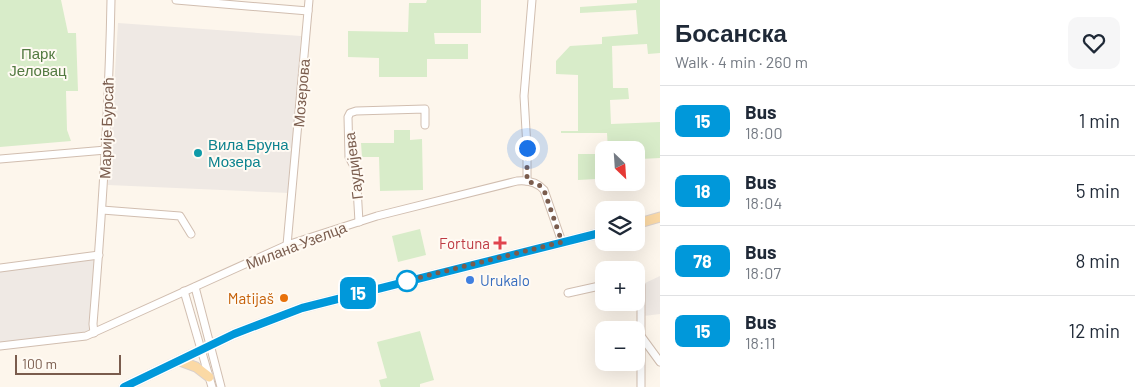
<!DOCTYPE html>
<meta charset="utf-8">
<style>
:root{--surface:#fff;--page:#f6f6f7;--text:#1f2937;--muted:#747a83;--line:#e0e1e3}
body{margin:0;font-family:Barlow,sans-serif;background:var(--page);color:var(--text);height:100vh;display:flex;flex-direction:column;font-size:19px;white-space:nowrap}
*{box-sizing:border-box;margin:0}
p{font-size:16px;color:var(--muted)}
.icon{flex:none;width:28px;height:28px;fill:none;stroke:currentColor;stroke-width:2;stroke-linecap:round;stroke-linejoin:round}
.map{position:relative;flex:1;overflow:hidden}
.drawer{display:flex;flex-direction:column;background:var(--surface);width:475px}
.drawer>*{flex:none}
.badge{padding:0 10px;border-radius:8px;font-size:18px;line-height:32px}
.needle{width:32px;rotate:155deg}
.tools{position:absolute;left:595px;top:141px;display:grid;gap:10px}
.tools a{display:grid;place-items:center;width:50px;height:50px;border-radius:10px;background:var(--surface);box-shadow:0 5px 20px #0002;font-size:25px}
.scale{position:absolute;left:15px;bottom:12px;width:106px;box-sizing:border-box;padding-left:5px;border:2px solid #7a5c4d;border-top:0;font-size:14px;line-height:18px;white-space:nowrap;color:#7a5c4d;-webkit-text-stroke:4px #fffaf3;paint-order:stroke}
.you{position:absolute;width:25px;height:25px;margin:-12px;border:4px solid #fff;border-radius:50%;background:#1a73e8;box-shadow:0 0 0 8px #1a73e833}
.map>.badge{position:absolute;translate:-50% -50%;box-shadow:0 0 0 2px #fff}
.round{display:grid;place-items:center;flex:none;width:52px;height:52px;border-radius:10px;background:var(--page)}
.head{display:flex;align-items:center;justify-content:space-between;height:85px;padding:0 15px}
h1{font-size:24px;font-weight:700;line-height:38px}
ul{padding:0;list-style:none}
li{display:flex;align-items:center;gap:15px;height:70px;padding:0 15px;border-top:1px solid var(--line)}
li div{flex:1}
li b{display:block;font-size:19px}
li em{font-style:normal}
li .badge{min-width:55px;font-weight:700;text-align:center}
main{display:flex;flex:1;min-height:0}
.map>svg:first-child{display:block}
</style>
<main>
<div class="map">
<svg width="660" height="387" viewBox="0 0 660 387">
<rect width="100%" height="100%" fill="#fdf6ec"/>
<!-- industrial -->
<g fill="#efe9e4">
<path d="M 118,23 L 301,36 L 289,193 L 108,185 Z"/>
<path d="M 99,255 L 94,333 L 0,346 L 0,268 Z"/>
<path d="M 660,276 L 660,314 L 644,316 L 643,284 Z"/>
</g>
<!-- green -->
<g fill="#d8ecc9">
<path d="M 0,0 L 61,0 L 68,33 L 76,33 L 78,91 L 66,91 L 67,130 L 71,141 L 0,147 Z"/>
<path d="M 427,0 L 481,0 L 481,33 L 434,33 L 435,44 L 468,44 L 468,59 L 427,59 L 427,77 L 379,77 L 379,58 L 348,57 L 348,31 L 408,32 L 409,3 L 426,3 Z"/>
<path d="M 637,0 L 660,0 L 660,53 L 648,54 L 647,44 L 612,46 L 613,88 L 628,88 L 629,99 L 610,100 L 611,124 L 660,122 L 660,158 L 640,159 L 640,152 L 636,152 L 636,150 L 608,150 L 607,133 L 561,133 L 561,131 L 578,131 L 578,75 L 556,74 L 556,61 L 570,46 L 602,44 L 602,37 L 638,34 L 636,10 L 580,13 L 580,7 L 637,3 Z"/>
<path d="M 394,130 L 410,130 L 410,140 L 422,139 L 423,190 L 380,191 L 379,157 L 362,157 L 361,143 L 394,143 Z"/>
<path d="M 578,154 L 604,154 L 604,161 L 596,161 L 596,179 L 578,180 Z"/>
<path d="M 420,229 L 426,255 L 398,262 L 392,236 Z"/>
<path d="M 420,331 L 434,380 L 420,384 L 420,387 L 381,387 L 379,380 L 387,378 L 377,342 Z"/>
</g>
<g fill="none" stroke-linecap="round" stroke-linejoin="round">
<defs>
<g id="minor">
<path d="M 176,0 L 308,11"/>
<path d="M 0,159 L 106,150"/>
<path d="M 527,181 L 527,148 L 524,96 L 532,0"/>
<path d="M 102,210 L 180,216 L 191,234"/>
<path d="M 359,222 L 356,170 L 349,157 L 348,117 L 350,113 L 356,111 L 425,109 L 425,125"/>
<path d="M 287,245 L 309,0"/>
<path d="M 0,268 L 99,255"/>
<path d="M 636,278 L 641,285 L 641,387"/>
<path d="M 195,287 L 221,387"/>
<path d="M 184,291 L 212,387"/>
<path d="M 568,293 L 604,285"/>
<path d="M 94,333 L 93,324 C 102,216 109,108 111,0"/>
<path d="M 641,336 L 660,362"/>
<path d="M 0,346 L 86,336 L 287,245 L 377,216 L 517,181 C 527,180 537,182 544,190 L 562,242"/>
</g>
<g id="major">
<path d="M 636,224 L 660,217"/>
<path d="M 180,361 L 196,367 L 209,377"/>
<path d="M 124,387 L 234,334 L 302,308 L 604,232"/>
</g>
</defs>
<!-- minor casing -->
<use href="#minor" stroke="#d1beb0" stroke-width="9"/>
<!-- major casing -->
<use href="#major" stroke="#dad1cd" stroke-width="11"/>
<!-- minor -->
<use href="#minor" stroke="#fff" stroke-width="7"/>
<!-- major -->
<use href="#major" stroke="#fbd9a5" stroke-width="9"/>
</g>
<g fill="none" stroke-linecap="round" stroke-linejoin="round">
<defs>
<path id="line" d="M 124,387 L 234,334 L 302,308 L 604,232"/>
</defs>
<!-- line casing -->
<use href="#line" stroke="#fff" stroke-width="11"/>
<!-- line -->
<use href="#line" stroke="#0098da" stroke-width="8"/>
<!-- walk -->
<path stroke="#7a5c4d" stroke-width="5" stroke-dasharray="0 9" d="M 407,281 L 405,281 L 562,242 L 544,190 L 539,185 L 527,181 L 527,148"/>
</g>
<!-- markers -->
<circle fill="#0f9aa8" stroke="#fffaf3" stroke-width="2" cx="198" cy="153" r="5"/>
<path fill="#e0444e" stroke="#fffaf3" stroke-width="2" d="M497.5 235.5h5v5h5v5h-5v5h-5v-5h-5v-5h5z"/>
<circle fill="#3f7fe0" stroke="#fffaf3" stroke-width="2" cx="470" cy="280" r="5"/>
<circle fill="#fff" stroke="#0098da" stroke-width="2.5" cx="407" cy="281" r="10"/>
<circle fill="#e8710a" stroke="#fffaf3" stroke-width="2" cx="284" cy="298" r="5"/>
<g text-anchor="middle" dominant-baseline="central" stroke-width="4" stroke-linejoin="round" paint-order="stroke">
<!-- park labels -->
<g font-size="15" fill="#537a41" stroke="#fffaf3">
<text x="38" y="53">Парк<tspan x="38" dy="17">Јеловац</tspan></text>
</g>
<!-- street labels -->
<g font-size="15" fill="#7a5c4d" stroke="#fffaf3">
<text transform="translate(301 93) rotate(-85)">Мозерова</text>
<text transform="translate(106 128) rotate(-88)">Марије Бурсаћ</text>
<text transform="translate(353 166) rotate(-97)">Гаудијева</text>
<text transform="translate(296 245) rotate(-21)">Милана Узелца</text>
</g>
<!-- culture labels -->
<g font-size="15" fill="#0d838f" stroke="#fffaf3" text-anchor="start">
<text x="208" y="144">Вила Бруна<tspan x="208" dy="17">Мозера</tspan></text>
</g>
<!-- health labels -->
<g font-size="15" fill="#be3a42" stroke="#fffaf3" text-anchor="end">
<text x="490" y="243">Fortuna</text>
</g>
<!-- shop labels -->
<g font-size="15" fill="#366cbe" stroke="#fffaf3" text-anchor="start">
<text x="480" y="280">Urukalo</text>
</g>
<!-- food labels -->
<g font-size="15" fill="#c56008" stroke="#fffaf3" text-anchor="end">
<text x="274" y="298">Matijaš</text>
</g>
</g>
</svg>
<div class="tools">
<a><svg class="needle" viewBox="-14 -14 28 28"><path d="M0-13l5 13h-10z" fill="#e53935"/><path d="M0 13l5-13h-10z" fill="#747a83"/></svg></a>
<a><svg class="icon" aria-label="layers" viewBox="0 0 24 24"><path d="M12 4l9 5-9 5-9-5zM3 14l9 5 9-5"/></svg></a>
<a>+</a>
<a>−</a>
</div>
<div class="scale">100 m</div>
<div class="you" style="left:527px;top:148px"></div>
<b class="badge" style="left:358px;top:293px;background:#0098da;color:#fff">15</b>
</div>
<section class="drawer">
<div class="head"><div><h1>Босанска</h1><p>Walk · 4 min · 260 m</p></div><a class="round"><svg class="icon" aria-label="heart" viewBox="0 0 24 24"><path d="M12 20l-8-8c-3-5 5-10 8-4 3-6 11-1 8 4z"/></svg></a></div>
<ul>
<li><span class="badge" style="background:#0098da;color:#fff">15</span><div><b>Bus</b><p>18:00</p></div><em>1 min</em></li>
<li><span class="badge" style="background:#0098da;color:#fff">18</span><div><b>Bus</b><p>18:04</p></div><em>5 min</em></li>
<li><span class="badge" style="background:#0098da;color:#fff">78</span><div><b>Bus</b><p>18:07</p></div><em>8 min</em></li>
<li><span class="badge" style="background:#0098da;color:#fff">15</span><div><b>Bus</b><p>18:11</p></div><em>12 min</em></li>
</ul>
</section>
</main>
